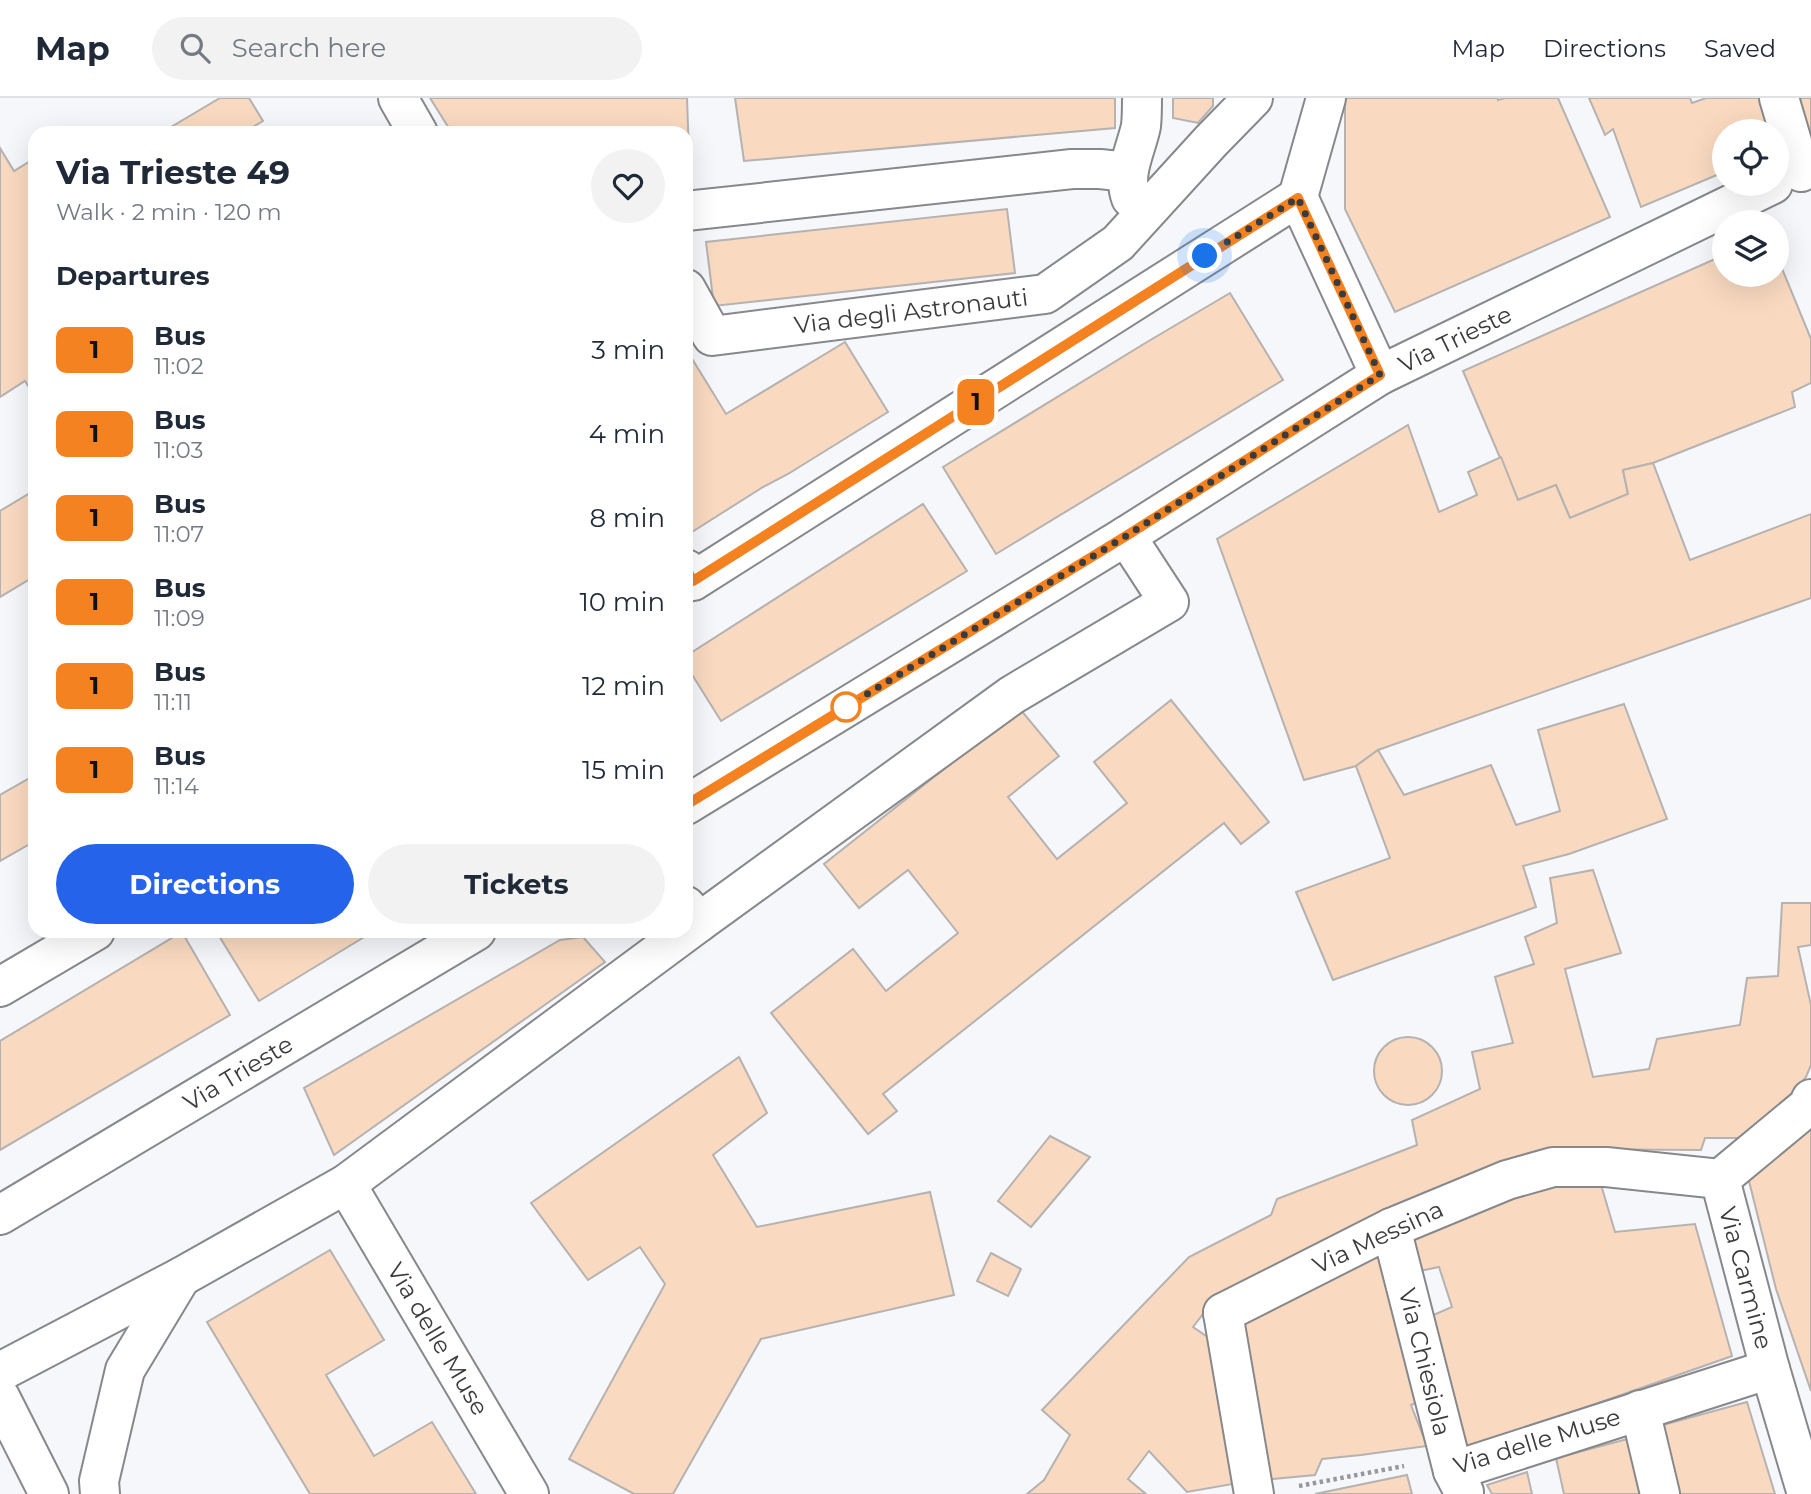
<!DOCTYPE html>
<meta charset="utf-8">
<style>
:root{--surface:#fff;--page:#f2f2f3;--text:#1f2937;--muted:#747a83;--line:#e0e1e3;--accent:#2563eb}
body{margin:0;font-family:Montserrat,sans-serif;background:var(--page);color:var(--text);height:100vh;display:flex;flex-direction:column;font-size:26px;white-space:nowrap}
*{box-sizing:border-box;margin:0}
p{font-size:23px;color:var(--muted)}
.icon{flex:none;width:38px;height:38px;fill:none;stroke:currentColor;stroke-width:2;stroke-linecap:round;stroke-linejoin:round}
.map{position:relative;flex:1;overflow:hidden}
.drawer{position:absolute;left:28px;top:28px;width:665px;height:812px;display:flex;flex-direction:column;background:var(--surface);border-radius:21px;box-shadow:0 7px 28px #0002}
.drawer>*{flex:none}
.badge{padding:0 14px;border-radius:10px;font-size:24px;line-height:46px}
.fabs{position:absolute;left:1712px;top:21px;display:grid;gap:14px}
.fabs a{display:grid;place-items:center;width:77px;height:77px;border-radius:50%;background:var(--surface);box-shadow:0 7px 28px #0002;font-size:35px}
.you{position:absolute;width:35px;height:35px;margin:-18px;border:5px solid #fff;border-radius:50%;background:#1a73e8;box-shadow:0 0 0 10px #1a73e833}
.map>.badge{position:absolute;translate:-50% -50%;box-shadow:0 0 0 4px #fff}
h2{padding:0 28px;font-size:26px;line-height:63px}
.round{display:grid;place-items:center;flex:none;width:74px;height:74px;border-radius:37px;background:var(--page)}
.overview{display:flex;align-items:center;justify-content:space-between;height:119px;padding:0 28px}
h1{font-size:33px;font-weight:700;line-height:52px}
.action{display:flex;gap:14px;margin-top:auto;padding:14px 28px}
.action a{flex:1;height:80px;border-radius:42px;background:var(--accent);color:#fff;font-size:28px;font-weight:700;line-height:80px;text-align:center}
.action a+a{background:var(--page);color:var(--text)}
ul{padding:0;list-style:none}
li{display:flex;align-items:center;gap:21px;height:84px;padding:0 28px}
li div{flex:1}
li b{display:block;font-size:26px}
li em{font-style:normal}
li .badge{min-width:77px;font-weight:700;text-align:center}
header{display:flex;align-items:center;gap:42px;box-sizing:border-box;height:98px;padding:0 35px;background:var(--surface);border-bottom:2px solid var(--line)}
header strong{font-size:33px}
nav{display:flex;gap:38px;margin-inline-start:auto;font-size:24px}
.search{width:490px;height:63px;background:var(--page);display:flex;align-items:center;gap:18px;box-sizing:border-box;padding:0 24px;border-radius:38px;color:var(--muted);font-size:26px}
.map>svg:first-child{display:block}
</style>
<header>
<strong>Map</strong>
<div class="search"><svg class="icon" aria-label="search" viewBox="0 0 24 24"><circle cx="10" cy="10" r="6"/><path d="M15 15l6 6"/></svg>Search here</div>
<nav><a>Map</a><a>Directions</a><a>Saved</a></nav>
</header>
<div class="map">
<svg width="1811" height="1396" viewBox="0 0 1811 1396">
<rect width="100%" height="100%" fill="#f6f7fa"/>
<!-- building -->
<g fill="#f9dac0" stroke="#b5b2b1" stroke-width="2">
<path d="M 220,0 L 249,0 L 263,23 L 243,35 L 161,35 Z"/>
<path d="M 430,0 L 687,0 L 690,87 L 686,87 L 686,35 L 452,35 Z"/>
<path d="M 735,0 L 1115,0 L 1115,30 L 744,63 Z"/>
<path d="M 1173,0 L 1213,0 L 1213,8 L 1198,25 L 1173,20 Z"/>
<path d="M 1345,0 L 1497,0 L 1498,2 L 1505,0 L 1558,0 L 1610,119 L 1395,214 L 1345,111 Z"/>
<path d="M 1589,0 L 1690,0 L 1692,5 L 1706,0 L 1763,0 L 1775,33 L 1724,33 L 1724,74 L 1641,109 L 1613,31 L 1605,37 Z"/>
<path d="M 1800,0 L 1811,0 L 1811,42 L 1809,43 Z"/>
<path d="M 0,50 L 14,73 L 35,60 L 35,299 L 25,283 L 0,299 Z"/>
<path d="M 1007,111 L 1015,175 L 714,208 L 706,144 Z"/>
<path d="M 1776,156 L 1811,241 L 1811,285 L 1792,294 L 1795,309 L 1653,365 L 1623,372 L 1628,396 L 1570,420 L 1556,387 L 1518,402 L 1463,273 L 1724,157 L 1724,177 L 1776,177 Z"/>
<path d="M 1230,195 L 1283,282 L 996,456 L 943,369 L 1147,244 Z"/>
<path d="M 845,244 L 888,314 L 788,376 L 763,389 L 692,434 L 686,425 L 686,251 L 726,316 Z"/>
<path d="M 1408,327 L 1439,414 L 1477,397 L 1468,374 L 1501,359 L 1518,402 L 1556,387 L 1570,420 L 1628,396 L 1623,372 L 1653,365 L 1690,462 L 1811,416 L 1811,500 L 1378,652 L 1356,668 L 1304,682 L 1217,441 Z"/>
<path d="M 35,392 L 35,478 L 0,499 L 0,413 Z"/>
<path d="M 923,406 L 967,473 L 721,623 L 686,567 L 686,558 Z"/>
<path d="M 1171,602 L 1269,724 L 1241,746 L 1224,725 L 883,996 L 897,1013 L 868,1036 L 771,915 L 853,851 L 886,893 L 958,835 L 908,772 L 859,810 L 824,766 L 1020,611 L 1059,658 L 1008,699 L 1057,761 L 1127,705 L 1094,664 Z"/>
<path d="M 1624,606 L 1667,721 L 1569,756 L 1523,768 L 1536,809 L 1333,882 L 1296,794 L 1390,760 L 1356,668 L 1378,652 L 1404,697 L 1491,667 L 1516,727 L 1560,713 L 1538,632 Z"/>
<path d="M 35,677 L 35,743 L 0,763 L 0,697 Z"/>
<path d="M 1593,772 L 1621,855 L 1565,871 L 1593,979 L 1649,971 L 1657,941 L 1740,927 L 1747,880 L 1778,878 L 1782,805 L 1811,805 L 1811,847 L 1798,849 L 1811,907 L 1811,967 L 1806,979 L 1775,1017 L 1742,1040 L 1705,1040 L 1701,1052 L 1546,1051 L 1244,1187 L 1213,1203 L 1193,1229 L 1221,1248 L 1244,1384 L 1187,1394 L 1149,1353 L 1128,1381 L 1146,1396 L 1027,1396 L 1044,1382 L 1070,1337 L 1042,1312 L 1189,1159 L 1271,1117 L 1277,1101 L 1417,1047 L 1412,1022 L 1480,991 L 1472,954 L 1513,945 L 1495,879 L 1534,866 L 1525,839 L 1557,825 L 1550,780 Z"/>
<path d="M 216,833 L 374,833 L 259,903 Z"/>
<path d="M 182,834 L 230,917 L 0,1052 L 0,943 Z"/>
<path d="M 583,839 L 605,864 L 334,1057 L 304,990 L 560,842 Z"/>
<circle cx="1408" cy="973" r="34"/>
<path d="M 739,959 L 767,1015 L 713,1057 L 757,1129 L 930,1094 L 954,1197 L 761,1241 L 673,1396 L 634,1396 L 569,1361 L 665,1186 L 640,1149 L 588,1182 L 531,1105 Z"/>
<path d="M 1811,1022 L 1811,1293 L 1776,1191 L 1749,1083 Z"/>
<path d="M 1050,1038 L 1090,1059 L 1031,1129 L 998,1103 Z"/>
<path d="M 1599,1080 L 1615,1134 L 1695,1126 L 1732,1258 L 1459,1354 L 1424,1221 L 1452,1209 L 1439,1169 L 1415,1174 L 1406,1139 L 1556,1084 Z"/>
<path d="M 330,1152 L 384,1242 L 326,1277 L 374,1358 L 432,1324 L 476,1396 L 310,1396 L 207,1224 Z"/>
<path d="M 1378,1153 L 1425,1301 L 1411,1307 L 1427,1348 L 1361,1357 L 1322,1361 L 1315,1377 L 1261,1382 L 1233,1228 Z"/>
<path d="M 991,1155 L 1021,1171 L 1008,1198 L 977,1183 Z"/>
<path d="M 1747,1304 L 1775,1396 L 1673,1396 L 1659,1328 Z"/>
<path d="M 1635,1339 L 1645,1396 L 1564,1396 L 1556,1360 Z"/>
<path d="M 1527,1374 L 1532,1396 L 1492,1396 L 1487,1387 Z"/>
<path d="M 1407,1377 L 1412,1396 L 1315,1396 Z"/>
</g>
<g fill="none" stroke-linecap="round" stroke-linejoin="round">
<defs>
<g id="pedestrian">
<path d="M 1720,1081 L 1808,1008 L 1811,1001"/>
<path d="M 1223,1215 L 1254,1396"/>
</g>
<g id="minor">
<path d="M 1779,0 L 1801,74"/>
<path d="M 1298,99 L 1326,0"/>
<path d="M 1131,100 C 1122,76 1136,52 1141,28 C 1142,19 1142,9 1142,0"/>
<path d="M 686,113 L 1072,71 L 1100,71 L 1128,74"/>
<path d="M 686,191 L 712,238 L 1045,196 L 1118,145 L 1211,43 L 1253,0"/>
<path d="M 1380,277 L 1773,86"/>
<path d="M 698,825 L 1012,597 L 1169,504 L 1126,438"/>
<path d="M 0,889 L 95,833"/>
<path d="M 346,1086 L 529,1396"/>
<path d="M 1391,1130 L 1453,1373 L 1464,1394"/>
<path d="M 1223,1215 L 1391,1130 L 1507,1082 L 1553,1069 L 1606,1069 L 1720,1081 L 1770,1271 L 1807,1396"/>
<path d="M 0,1274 L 181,1179 L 346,1086 L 698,825 L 686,808"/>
<path d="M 0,1299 L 49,1396"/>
<path d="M 1640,1312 L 1660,1396"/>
<path d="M 1453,1373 L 1770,1271"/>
<path d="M 100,1396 L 99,1383 L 125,1272 L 181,1179"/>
</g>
<g id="tertiary">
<path d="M 398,0 L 418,35"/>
<path d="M 686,471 L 693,483 L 1298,99 L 1380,277 L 1126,438 L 686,707"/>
<path d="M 0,1117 L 476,833"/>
</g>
</defs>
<!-- pedestrian casing -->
<use href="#pedestrian" stroke="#87888b" stroke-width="42"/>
<!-- minor casing -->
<use href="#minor" stroke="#87888b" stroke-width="42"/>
<!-- tertiary casing -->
<use href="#tertiary" stroke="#87888b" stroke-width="42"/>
<!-- path -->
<path stroke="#97989a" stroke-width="4.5" stroke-dasharray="3.5 3.5" stroke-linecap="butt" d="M 1299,1388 L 1404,1368"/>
<!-- pedestrian -->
<use href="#pedestrian" stroke="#fff" stroke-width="38"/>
<!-- minor -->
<use href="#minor" stroke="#fff" stroke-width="38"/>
<!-- tertiary -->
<use href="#tertiary" stroke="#fff" stroke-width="38"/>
</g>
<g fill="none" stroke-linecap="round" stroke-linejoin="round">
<defs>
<path id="line" d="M 686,471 L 693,483 L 1298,100 L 1380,277 L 1126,438 L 686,707"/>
</defs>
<!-- line casing -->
<use href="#line" stroke="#fff" stroke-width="16"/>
<!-- line -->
<use href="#line" stroke="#f58220" stroke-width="10"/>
<!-- walk -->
<path stroke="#3a3b3c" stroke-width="7" stroke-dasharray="0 12.6" d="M 846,609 L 1126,438 L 1380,277 L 1298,100 L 1205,158"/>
</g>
<!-- markers -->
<circle fill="#fff" stroke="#f58220" stroke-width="3.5" cx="846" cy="609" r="14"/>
<g text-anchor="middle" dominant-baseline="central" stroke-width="5" stroke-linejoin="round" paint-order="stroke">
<!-- street labels -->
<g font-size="24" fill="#3a3b3c" stroke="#fff">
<text transform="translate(911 213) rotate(-7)">Via degli Astronauti</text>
<text transform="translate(1455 241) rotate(-26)">Via Trieste</text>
<text transform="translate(238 975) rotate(-31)">Via Trieste</text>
<text transform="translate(1378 1139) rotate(-25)">Via Messina</text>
<text transform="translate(1746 1180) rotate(75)">Via Carmine</text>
<text transform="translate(438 1241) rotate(59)">Via delle Muse</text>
<text transform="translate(1425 1264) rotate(76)">Via Chiesiola</text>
<text transform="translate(1537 1343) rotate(-17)">Via delle Muse</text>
</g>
</g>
</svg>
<div class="fabs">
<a><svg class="icon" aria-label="locate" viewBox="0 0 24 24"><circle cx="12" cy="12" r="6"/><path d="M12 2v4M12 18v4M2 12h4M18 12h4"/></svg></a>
<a><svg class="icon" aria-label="layers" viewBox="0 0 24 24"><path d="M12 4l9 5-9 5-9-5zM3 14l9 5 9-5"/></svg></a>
</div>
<div class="you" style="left:1205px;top:158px"></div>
<b class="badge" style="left:976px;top:304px;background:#f58220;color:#111">1</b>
<section class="drawer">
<div class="overview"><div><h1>Via Trieste 49</h1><p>Walk · 2 min · 120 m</p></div><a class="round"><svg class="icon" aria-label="heart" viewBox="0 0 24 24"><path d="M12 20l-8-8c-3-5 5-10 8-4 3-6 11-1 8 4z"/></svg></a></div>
<h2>Departures</h2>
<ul>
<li><span class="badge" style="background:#f58220;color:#111">1</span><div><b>Bus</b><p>11:02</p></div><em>3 min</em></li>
<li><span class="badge" style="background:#f58220;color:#111">1</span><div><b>Bus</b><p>11:03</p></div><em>4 min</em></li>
<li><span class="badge" style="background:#f58220;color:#111">1</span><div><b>Bus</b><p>11:07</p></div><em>8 min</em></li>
<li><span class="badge" style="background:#f58220;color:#111">1</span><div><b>Bus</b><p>11:09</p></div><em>10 min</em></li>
<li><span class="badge" style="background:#f58220;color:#111">1</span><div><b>Bus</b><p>11:11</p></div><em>12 min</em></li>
<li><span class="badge" style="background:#f58220;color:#111">1</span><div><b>Bus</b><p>11:14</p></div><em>15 min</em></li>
</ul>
<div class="action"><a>Directions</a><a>Tickets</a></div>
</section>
</div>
